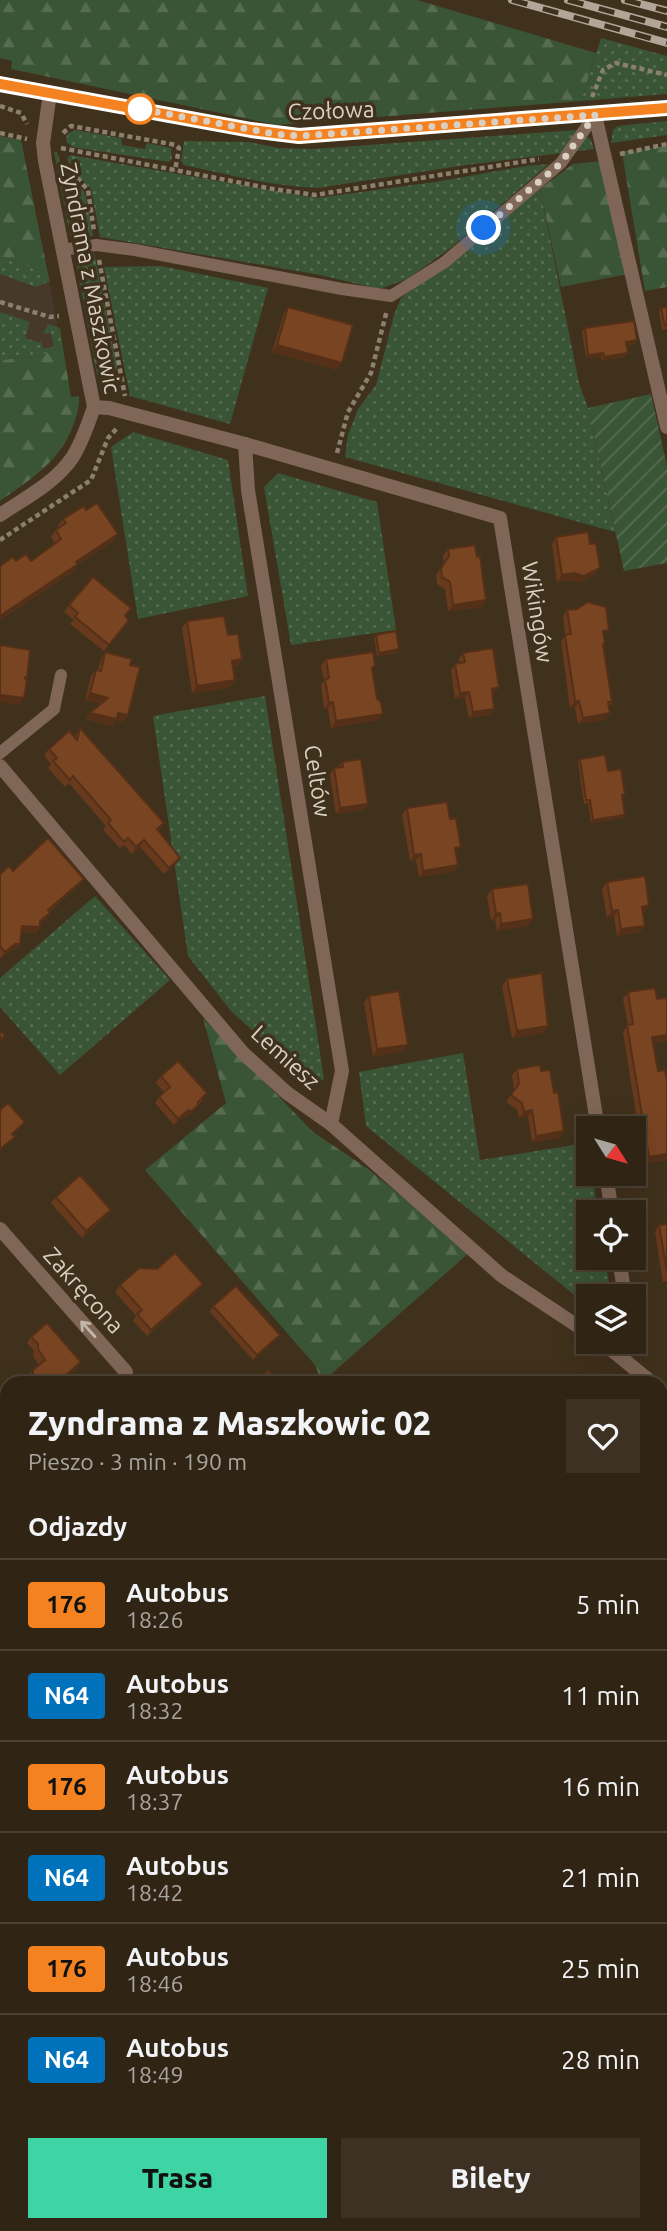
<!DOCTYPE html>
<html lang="pl">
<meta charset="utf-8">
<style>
:root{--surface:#302515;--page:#3c3122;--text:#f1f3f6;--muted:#a8a5a0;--line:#4b4234;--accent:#3ed4a3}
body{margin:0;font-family:Ubuntu,sans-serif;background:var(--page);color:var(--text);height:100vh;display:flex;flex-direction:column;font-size:26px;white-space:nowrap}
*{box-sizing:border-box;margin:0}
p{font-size:23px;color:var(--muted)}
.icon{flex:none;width:38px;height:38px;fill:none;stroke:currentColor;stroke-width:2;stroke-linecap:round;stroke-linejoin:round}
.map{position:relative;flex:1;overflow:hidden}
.panel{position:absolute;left:0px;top:1376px;width:668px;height:856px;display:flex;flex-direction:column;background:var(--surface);border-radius:21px 21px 0 0;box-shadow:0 7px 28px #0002,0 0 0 2px var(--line)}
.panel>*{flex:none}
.badge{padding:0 14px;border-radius:5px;font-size:24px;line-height:46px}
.needle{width:46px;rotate:127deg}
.fabs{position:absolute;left:576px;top:1116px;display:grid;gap:14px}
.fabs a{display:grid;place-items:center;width:70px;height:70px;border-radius:0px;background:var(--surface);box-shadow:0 7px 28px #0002,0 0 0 2px var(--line);font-size:35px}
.you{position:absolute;width:35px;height:35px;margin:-18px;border:5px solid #fff;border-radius:50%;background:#1a73e8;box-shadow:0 0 0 10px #1a73e833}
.map>.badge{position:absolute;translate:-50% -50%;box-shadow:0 0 0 4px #fff}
h2{padding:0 28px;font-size:26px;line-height:63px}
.round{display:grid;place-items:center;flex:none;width:74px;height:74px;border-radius:0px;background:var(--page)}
.overview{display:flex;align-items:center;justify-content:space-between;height:119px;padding:0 28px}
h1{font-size:33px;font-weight:800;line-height:52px}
.primary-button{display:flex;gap:14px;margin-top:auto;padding:14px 28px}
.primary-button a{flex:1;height:80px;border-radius:0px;background:var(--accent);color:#111;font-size:28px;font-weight:800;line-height:80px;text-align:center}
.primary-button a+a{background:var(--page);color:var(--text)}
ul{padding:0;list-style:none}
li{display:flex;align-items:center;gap:21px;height:91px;padding:0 28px;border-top:2px solid var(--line)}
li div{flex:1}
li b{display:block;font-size:26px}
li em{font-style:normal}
li .badge{min-width:77px;font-weight:700;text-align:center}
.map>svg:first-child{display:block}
</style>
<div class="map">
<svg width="667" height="2231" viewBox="0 0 667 2231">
<defs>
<pattern id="grass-dots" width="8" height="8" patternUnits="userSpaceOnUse" patternTransform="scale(1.75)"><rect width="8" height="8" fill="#3a5535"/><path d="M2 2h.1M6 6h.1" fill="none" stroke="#566c51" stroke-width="1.8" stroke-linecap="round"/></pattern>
<pattern id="forest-firs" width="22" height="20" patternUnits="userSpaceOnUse" patternTransform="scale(1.75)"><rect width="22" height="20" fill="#3a5535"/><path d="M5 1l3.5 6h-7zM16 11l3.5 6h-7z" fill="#566c51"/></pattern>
<pattern id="garden-furrows" width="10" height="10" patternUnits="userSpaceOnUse" patternTransform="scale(1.75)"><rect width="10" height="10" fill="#3a5535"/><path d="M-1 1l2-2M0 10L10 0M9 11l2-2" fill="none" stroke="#566c51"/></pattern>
</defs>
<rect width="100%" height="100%" fill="#40311c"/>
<!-- commercial -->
<path fill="#47382c" d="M 0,255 L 48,274 L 71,403 L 0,492 Z"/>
<!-- grass -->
<g fill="url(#grass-dots)">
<path d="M 601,38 L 667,56 L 667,94 L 581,101 Z"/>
<path d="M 667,121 L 667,135 L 611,143 L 613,130 L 618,126 Z"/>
<path d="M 75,130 L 121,138 L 122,145 L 145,149 L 147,143 L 171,148 L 172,159 L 169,162 L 72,147 L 66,141 L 67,134 Z"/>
<path d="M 576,130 L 591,140 L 594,149 L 459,166 L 318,188 C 273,186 228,175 184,165 L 181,161 L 184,141 L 249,142 L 279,148 L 313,149 Z"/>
<path d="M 54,152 L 57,152 L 62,167 L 85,193 L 93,236 L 76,240 L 70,235 Z"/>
<path d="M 70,155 L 316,198 L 435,182 L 526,166 L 549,164 L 452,247 L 407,279 L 379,289 L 320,275 L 100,237 L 91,189 L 71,168 L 67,159 Z"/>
<path d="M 540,189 L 579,383 L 588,408 L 615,532 L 345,457 L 348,435 L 358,409 L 376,385 L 394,315 L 401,298 Z"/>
<path d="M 94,253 L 117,366 L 115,371 L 97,375 L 76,262 L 80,256 Z"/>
<path d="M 0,255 L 48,274 L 50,281 L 36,287 L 0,274 Z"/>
<path d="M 161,266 L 268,288 L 230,424 L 130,396 L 104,267 Z"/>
<path d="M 0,312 L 30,322 L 25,338 L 40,343 L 41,340 L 43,349 L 54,347 L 51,333 L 43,334 L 48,324 L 60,328 L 63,348 L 35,357 L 0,360 Z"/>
<path d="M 133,432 L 228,460 L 248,596 L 138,619 L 111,447 Z"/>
<path d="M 278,473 L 377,502 L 396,630 L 291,645 L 264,487 Z"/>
<path d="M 265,696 L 324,1079 L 313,1086 L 231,1011 L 188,956 L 153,716 Z"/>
<path d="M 95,896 L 170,980 L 60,1075 L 0,1007 L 0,978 Z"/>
<path d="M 463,1053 L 480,1160 L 587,1143 L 588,1174 L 592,1174 L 598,1213 L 588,1213 L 588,1258 L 605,1258 L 611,1297 L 588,1297 L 588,1306 L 366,1126 L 359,1072 Z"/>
<path d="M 0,1559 L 7,1567 L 7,1660 L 0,1666 Z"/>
<path d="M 7,1843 L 7,2097 L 0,2104 L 0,1849 Z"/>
<path d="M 662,2170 L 667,2176 L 667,2231 L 566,2231 L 559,2224 L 662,2224 Z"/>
</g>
<!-- forest -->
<g fill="url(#forest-firs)">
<path d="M 0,0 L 417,0 L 596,53 L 581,101 L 277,125 L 11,69 L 12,61 L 0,58 Z"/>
<path d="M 0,136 L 21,140 L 48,274 L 0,255 Z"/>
<path d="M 667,146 L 667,287 L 645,291 L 622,152 Z"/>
<path d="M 601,161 L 628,274 L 561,287 L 540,189 L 573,164 Z"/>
<path d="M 63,348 L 71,397 L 79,396 C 80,409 75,421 70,433 C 55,465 28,481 0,501 L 0,360 L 35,357 Z"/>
<path d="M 203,1018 L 313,1132 L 368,1169 L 470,1252 L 322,1382 L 315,1365 L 145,1170 L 226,1103 Z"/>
</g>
<!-- garden -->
<path fill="url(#garden-furrows)" d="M 651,394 L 667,466 L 667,563 L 624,571 L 588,408 Z"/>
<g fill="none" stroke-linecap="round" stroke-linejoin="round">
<!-- path -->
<g stroke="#8b7f6d" stroke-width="4.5" stroke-dasharray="5 3.5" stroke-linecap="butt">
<path d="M 592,97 L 603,70 L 616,63 L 667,75"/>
<path d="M 0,106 L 21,113 L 27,124"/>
<path d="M 0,133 L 27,139"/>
<path d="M 63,133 L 71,126 L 176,145 L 179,148 L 175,171"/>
<path d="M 61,148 L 273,189 L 315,195 L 539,159"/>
<path d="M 620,154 L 667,144"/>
<path d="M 66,165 L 88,190 L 94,231"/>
<path d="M 99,260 L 125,396"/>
<path d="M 0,302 L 50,317 L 59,316"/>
<path d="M 337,453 L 348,412 L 371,373 L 387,310"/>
<path d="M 0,540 L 91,480 L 108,438 L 117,428"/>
<path d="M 662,2152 L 667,2158"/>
</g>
<!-- lane -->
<g stroke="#7f6657" stroke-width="12">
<path d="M 62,250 L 96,245 L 135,250 L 342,289 L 391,296 L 445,262 L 561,163 L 595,115"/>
<path d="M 0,753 L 54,709 L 61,675"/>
</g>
<!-- street -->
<g stroke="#7f6657" stroke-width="14">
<path d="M 595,115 L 667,427"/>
<path d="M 94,407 L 109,408 L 245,444 L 500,518 L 598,1129"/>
<path d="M 245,444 L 248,490 L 342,1071 L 331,1124"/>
<path d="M 0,515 C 25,498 55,483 72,458 C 82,443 88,424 94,407 L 45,161 L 43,143 L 50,93"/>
<path d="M 0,766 L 243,1053 L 287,1093 L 331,1124 L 502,1276 L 588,1333"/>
<path d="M 606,1174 L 612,1213"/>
<path d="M 0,1229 L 126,1372 L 124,1382"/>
<path d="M 619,1258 L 625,1297"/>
<path d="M 602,1342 L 651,1382"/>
<path d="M 662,1392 L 667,1397"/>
<path d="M 0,1504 L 7,1498"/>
<path d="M 0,1822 L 7,1816"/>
<path d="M 387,2224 L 397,2231"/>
<path d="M 31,2231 L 37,2224"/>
<path d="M 354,2231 L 369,2224"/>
</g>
<!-- secondary -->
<path stroke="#a88269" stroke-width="14" d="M 0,84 L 275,134 L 299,136 L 667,108"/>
<defs>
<g id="rail">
<path d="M 512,0 L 667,43"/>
<path d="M 568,0 L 667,27"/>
<path d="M 625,0 L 667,11"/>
</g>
</defs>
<!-- rail casing -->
<use href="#rail" stroke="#b1a697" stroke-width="8"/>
<!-- rail -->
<use href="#rail" stroke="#40311c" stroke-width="5" stroke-dasharray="16" stroke-linecap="butt"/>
</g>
<!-- wall -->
<g fill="#683a1d">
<path d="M 288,307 L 337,370 L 272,352 L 284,313 Z"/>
<path d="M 667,307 L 667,329 L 662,330 L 659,311 L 661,308 Z"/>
<path d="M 585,328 L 635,344 L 626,345 L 625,357 L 601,360 L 601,357 L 586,358 L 582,332 Z"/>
<path d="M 86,510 L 118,534 L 113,541 L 78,564 L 74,571 L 0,620 L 0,566 L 16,561 L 31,561 L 55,544 L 51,537 L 56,530 L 60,528 L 58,526 L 63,519 Z"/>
<path d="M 556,537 L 590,544 L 600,568 L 595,574 L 580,583 L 569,580 L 557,582 L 552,544 Z"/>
<path d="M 448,549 L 477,557 L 486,600 L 482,607 L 448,611 L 445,589 L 437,584 L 436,575 L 444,563 L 443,556 Z"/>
<path d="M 69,605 L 125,616 L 129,620 L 104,651 L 70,624 L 74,620 L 64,612 Z"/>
<path d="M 567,610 L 604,637 L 603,647 L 612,702 L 609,707 L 605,720 L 578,724 L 575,708 L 570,708 L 561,642 L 565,635 L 563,617 Z"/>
<path d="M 187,621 L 228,635 L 238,666 L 233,667 L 235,680 L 230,687 L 192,693 L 182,628 Z"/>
<path d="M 376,635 L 397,653 L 377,656 L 374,638 Z"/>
<path d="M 105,652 L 124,722 L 116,720 L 112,726 L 86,719 L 90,713 L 101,704 L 85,700 L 91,676 L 96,670 L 98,670 L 101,659 Z"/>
<path d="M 463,653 L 499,687 L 495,693 L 492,694 L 494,709 L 490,715 L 469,718 L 465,698 L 455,699 L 451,670 L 455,664 L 460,663 L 459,659 Z"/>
<path d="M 326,659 L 372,668 L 378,720 L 331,728 L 328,709 L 324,709 L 321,685 L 324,681 L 321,666 Z"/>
<path d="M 80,728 L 164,823 L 158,831 L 180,858 L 176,864 L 164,874 L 140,847 L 132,854 L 124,845 L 120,848 L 103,830 L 106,826 L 69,783 L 65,787 L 48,768 L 51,764 L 44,755 L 49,749 L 75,737 Z"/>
<path d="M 580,759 L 608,771 L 625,794 L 622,798 L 625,815 L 623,818 L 591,823 L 588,803 L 584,804 L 578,762 Z"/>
<path d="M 342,762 L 368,804 L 363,810 L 336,814 L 330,775 L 334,768 L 338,768 Z"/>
<path d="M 407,808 L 456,854 L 458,865 L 453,872 L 419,877 L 416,860 L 410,861 L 402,815 Z"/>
<path d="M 13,871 L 84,879 L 80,884 L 49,912 L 50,913 L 46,919 L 40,924 L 40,927 L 36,933 L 21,932 L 20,944 L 16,950 L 11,950 L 1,958 L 0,957 L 0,874 Z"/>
<path d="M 607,882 L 645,912 L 643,912 L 640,932 L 617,936 L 614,917 L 607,918 L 602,889 Z"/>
<path d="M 492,889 L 528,926 L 497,931 L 495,920 L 491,921 L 487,896 Z"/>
<path d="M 507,979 L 543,1033 L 512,1038 L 502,986 Z"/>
<path d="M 628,992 L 657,999 L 667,1041 L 653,1043 L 658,1071 L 667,1160 L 644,1164 L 623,1032 L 628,1025 L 623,999 Z"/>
<path d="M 369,996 L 408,1045 L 403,1051 L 373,1056 L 364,1003 Z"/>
<path d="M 517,1069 L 541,1071 L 560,1138 L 532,1142 L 528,1117 L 519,1118 L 517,1109 L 506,1102 L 514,1090 L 512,1075 Z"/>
<path d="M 161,1076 L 203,1100 L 187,1117 L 183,1117 L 174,1125 L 155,1103 L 159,1097 L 164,1092 L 156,1083 Z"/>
<path d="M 56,1197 L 106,1217 L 82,1238 L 51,1203 Z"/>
<path d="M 667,1224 L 667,1281 L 663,1282 L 655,1232 L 659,1225 Z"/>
<path d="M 120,1285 L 198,1291 L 147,1336 L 133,1321 L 136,1316 L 115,1292 Z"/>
<path d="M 213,1306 L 276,1340 L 253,1360 L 210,1312 Z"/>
<path d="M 31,1337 L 77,1368 L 60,1382 L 28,1382 L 28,1377 L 33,1370 L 39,1365 L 33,1356 L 34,1351 L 27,1343 Z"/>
<path d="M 0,2141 L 7,2148 L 7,2205 L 0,2198 Z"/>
<path d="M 101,2224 L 160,2224 L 154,2231 L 96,2231 Z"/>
</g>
<!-- shaded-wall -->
<g fill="#553018">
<path d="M 637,340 L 635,344 L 624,345 L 626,342 Z"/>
<path d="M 277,345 L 342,363 L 337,370 L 272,352 Z"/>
<path d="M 603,353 L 601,357 L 586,358 L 588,355 Z"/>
<path d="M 628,353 L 625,357 L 601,360 L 604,357 Z"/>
<path d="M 118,534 L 113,541 L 71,569 L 76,562 Z"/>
<path d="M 78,564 L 74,571 L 0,620 L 0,616 Z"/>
<path d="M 600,568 L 595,574 L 580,583 L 569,580 L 557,582 L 562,575 Z"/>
<path d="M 486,600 L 482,607 L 448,611 L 453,605 Z"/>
<path d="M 399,649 L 397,653 L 377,656 L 379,653 Z"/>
<path d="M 242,659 L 238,666 L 227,667 L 232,661 Z"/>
<path d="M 235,680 L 230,687 L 192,693 L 197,686 Z"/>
<path d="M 499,687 L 495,693 L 487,695 L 492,689 Z"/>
<path d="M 469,692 L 465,698 L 455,699 L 460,693 Z"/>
<path d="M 90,693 L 108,698 L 103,704 L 85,700 Z"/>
<path d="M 0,695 L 24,698 L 19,705 L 0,702 Z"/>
<path d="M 575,701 L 579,701 L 575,708 L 570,708 Z"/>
<path d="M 333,702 L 328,709 L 324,709 L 329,703 Z"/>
<path d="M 494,709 L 490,715 L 469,718 L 473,712 Z"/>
<path d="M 90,713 L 118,713 L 128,715 L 124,722 L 116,720 L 112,726 L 86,719 Z"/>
<path d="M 610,713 L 605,720 L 578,724 L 583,718 Z"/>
<path d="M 383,714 L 378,720 L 331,728 L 336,721 Z"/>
<path d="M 368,804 L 363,810 L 336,814 L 340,808 Z"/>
<path d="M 625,815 L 623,818 L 591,823 L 593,820 Z"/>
<path d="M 144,840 L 140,847 L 132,854 L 136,847 Z"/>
<path d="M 421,854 L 416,860 L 410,861 L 414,855 Z"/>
<path d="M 180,858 L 176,864 L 164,874 L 169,868 Z"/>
<path d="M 458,865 L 453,872 L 419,877 L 423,871 Z"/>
<path d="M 84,879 L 80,884 L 43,916 L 48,910 Z"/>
<path d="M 649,905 L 645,912 L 637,913 L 642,907 Z"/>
<path d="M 618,910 L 614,917 L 607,918 L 612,911 Z"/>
<path d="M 50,913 L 46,919 L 37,927 L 40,927 L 36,933 L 17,932 L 22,926 L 40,921 Z"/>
<path d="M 500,913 L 495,920 L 491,921 L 496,914 Z"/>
<path d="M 533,919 L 528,926 L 497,931 L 501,924 Z"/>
<path d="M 645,926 L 640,932 L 617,936 L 621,929 Z"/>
<path d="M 15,944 L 20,944 L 16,950 L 11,950 L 1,958 L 5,952 Z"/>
<path d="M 548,1026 L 543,1033 L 512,1038 L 517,1031 Z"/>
<path d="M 667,1035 L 667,1041 L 647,1044 L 652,1037 Z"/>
<path d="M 408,1045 L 403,1051 L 373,1056 L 377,1049 Z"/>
<path d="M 198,1105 L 193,1112 L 187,1117 L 183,1117 L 174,1125 L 178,1119 L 188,1110 Z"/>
<path d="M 532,1110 L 528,1117 L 519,1118 L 524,1112 Z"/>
<path d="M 564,1131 L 560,1138 L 532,1142 L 536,1136 Z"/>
<path d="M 667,1154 L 667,1160 L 644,1164 L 649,1157 Z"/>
<path d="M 111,1210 L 106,1217 L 82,1238 L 86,1231 Z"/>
<path d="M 203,1284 L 198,1291 L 147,1336 L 151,1330 Z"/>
<path d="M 280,1335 L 276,1340 L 253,1360 L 257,1355 Z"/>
<path d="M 81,1362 L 77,1368 L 60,1382 L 58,1382 Z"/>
</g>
<!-- building -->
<g fill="#794422" stroke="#553018" stroke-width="2">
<path d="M 288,307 L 353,325 L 342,363 L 277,345 Z"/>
<path d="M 667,307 L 667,326 L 665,326 L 661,308 Z"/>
<path d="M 634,321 L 637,340 L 626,342 L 628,353 L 604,357 L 603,353 L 588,355 L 585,328 Z"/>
<path d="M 97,503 L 118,534 L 76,562 L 78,564 L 0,616 L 0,566 L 13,557 L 16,561 L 26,554 L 31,561 L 61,539 L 56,530 L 66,523 L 63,519 L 84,506 L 86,510 Z"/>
<path d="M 588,532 L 590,544 L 596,543 L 600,568 L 584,576 L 574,573 L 562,575 L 556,537 Z"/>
<path d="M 475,545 L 477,557 L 480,556 L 486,600 L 453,605 L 450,582 L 442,577 L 441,568 L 449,556 L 448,549 Z"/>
<path d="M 93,577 L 131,608 L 125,616 L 129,620 L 109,645 L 75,617 L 78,613 L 69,605 Z"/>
<path d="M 588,602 L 606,607 L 609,630 L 603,631 L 605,643 L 603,644 L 612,702 L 608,702 L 610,713 L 583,718 L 579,701 L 575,701 L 565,635 L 571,634 L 567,610 L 577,609 Z"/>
<path d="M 224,616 L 228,635 L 238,634 L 242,659 L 232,661 L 235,680 L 197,686 L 187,621 Z"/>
<path d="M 396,631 L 399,649 L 379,653 L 376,635 Z"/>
<path d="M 0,645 L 30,650 L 27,678 L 24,677 L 27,680 L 24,698 L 0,695 Z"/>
<path d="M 493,648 L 499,687 L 492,689 L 494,709 L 473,712 L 469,692 L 460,693 L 455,664 L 465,662 L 463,653 Z"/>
<path d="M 105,652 L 132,659 L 130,665 L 140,667 L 128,715 L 118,713 L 117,719 L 90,713 L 108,698 L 90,693 L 96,670 L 101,671 Z"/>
<path d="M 373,652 L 375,665 L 372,668 L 377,699 L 381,702 L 383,714 L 336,721 L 333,702 L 329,703 L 325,679 L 329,678 L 326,659 Z"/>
<path d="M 80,728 L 164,823 L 157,829 L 180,858 L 169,868 L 144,840 L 136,847 L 128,838 L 124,842 L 108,823 L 111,820 L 73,776 L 70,780 L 53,761 L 57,758 L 49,749 L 69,731 L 77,740 Z"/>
<path d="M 605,755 L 608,771 L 621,769 L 625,794 L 622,795 L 625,815 L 593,820 L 590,800 L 586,800 L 580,759 Z"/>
<path d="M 361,759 L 368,804 L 340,808 L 334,768 L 343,767 L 342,762 Z"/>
<path d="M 447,802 L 450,819 L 456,818 L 461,847 L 455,848 L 458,865 L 423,871 L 421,854 L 414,855 L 407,808 Z"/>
<path d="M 48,838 L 84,879 L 48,910 L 50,913 L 40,921 L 40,927 L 22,926 L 20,944 L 15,944 L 5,952 L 0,946 L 0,874 L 9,866 L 13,871 Z"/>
<path d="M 645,876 L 649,905 L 642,907 L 645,926 L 621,929 L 618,910 L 612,911 L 607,882 Z"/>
<path d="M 528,884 L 533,919 L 501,924 L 500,913 L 496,914 L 492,889 Z"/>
<path d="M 542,973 L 548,1026 L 517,1031 L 507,979 Z"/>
<path d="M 655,988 L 657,999 L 667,998 L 667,1035 L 652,1037 L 658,1071 L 665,1070 L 667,1080 L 667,1154 L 649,1157 L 627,1025 L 633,1024 L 628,992 Z"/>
<path d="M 399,991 L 408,1045 L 377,1049 L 369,996 Z"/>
<path d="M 0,1031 L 5,1035 L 0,1040 Z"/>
<path d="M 178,1061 L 207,1093 L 198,1102 L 198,1105 L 192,1111 L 188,1110 L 178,1119 L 159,1097 L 170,1087 L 161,1076 Z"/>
<path d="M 540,1065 L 541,1071 L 550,1070 L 554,1093 L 558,1092 L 564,1131 L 536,1136 L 532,1110 L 524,1112 L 522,1103 L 511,1095 L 519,1084 L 517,1069 Z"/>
<path d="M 8,1103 L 25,1122 L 12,1134 L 15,1137 L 0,1149 L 0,1110 Z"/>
<path d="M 80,1175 L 111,1210 L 86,1231 L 56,1197 Z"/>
<path d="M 667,1224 L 667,1271 L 659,1225 Z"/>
<path d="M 175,1253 L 203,1284 L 151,1330 L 137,1314 L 142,1310 L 120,1285 L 139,1268 L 157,1269 Z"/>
<path d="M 236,1286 L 280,1335 L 257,1355 L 213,1306 Z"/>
<path d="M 47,1323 L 81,1362 L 58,1382 L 33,1382 L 33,1370 L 45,1360 L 38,1349 L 38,1344 L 31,1337 Z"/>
<path d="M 268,1371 L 278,1382 L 256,1382 Z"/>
<path d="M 7,1718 L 7,1758 L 0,1765 L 0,1724 Z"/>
<path d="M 0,1769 L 6,1775 L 0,1780 Z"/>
<path d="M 0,2141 L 7,2148 L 7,2194 L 0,2187 Z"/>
<path d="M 101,2224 L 159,2224 L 153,2231 L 104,2231 L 99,2226 Z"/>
<path d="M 245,2224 L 289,2224 L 296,2230 L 238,2231 Z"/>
</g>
<!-- one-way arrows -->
<defs><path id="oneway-shaft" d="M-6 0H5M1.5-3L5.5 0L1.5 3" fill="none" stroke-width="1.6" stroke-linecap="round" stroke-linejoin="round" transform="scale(1.75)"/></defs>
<use stroke="#c2b6a8" href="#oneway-shaft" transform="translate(88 1329) rotate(-132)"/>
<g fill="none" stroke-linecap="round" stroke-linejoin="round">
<defs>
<path id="line" d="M 0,84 L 251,130 L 299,136 L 667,108"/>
</defs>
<!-- line casing -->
<use href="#line" stroke="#fff" stroke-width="16"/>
<!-- line -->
<use href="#line" stroke="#f58220" stroke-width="10"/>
<!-- walk -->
<path stroke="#d9d0c3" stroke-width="7" stroke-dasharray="0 12.6" d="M 140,109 L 130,107 L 275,134 L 299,136 L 595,115 L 561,163 L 484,228"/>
</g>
<!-- markers -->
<circle fill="#fff" stroke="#f58220" stroke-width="3.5" cx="140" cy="109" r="14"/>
<g text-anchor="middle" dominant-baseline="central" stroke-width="7" stroke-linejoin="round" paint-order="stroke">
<!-- street labels -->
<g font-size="23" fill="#d9d0c3" stroke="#40311c">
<text transform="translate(331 110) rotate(-2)">Czołowa</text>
<text transform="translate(91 278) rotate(79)">Zyndrama z Maszkowic</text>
<text transform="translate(538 612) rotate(81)">Wikingów</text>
<text transform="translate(318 781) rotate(81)">Celtów</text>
<text transform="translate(286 1057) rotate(42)">Lemiesz</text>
<text transform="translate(84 1290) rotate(48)">Zakręcona</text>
</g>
</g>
</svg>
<div class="fabs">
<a><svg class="needle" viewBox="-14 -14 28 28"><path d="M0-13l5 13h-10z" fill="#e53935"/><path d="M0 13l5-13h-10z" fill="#a8a5a0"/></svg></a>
<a><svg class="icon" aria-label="locate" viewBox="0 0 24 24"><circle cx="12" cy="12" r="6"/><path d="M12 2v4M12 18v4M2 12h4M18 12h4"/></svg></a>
<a><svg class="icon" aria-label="layers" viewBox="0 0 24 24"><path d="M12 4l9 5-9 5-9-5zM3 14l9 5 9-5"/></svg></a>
</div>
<div class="you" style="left:484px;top:228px"></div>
<section class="panel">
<div class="overview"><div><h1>Zyndrama z Maszkowic 02</h1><p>Pieszo · 3 min · 190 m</p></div><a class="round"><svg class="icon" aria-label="heart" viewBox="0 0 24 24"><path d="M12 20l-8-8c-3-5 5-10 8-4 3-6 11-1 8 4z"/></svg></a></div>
<h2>Odjazdy</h2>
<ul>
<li><span class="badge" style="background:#f58220;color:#111">176</span><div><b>Autobus</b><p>18:26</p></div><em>5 min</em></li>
<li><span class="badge" style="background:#0072bc;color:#fff">N64</span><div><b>Autobus</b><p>18:32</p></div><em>11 min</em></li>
<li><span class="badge" style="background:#f58220;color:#111">176</span><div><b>Autobus</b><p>18:37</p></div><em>16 min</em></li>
<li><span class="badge" style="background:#0072bc;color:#fff">N64</span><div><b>Autobus</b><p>18:42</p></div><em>21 min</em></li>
<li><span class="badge" style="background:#f58220;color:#111">176</span><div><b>Autobus</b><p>18:46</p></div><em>25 min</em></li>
<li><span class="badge" style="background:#0072bc;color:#fff">N64</span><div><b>Autobus</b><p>18:49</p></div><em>28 min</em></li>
</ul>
<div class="primary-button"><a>Trasa</a><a>Bilety</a></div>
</section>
</div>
